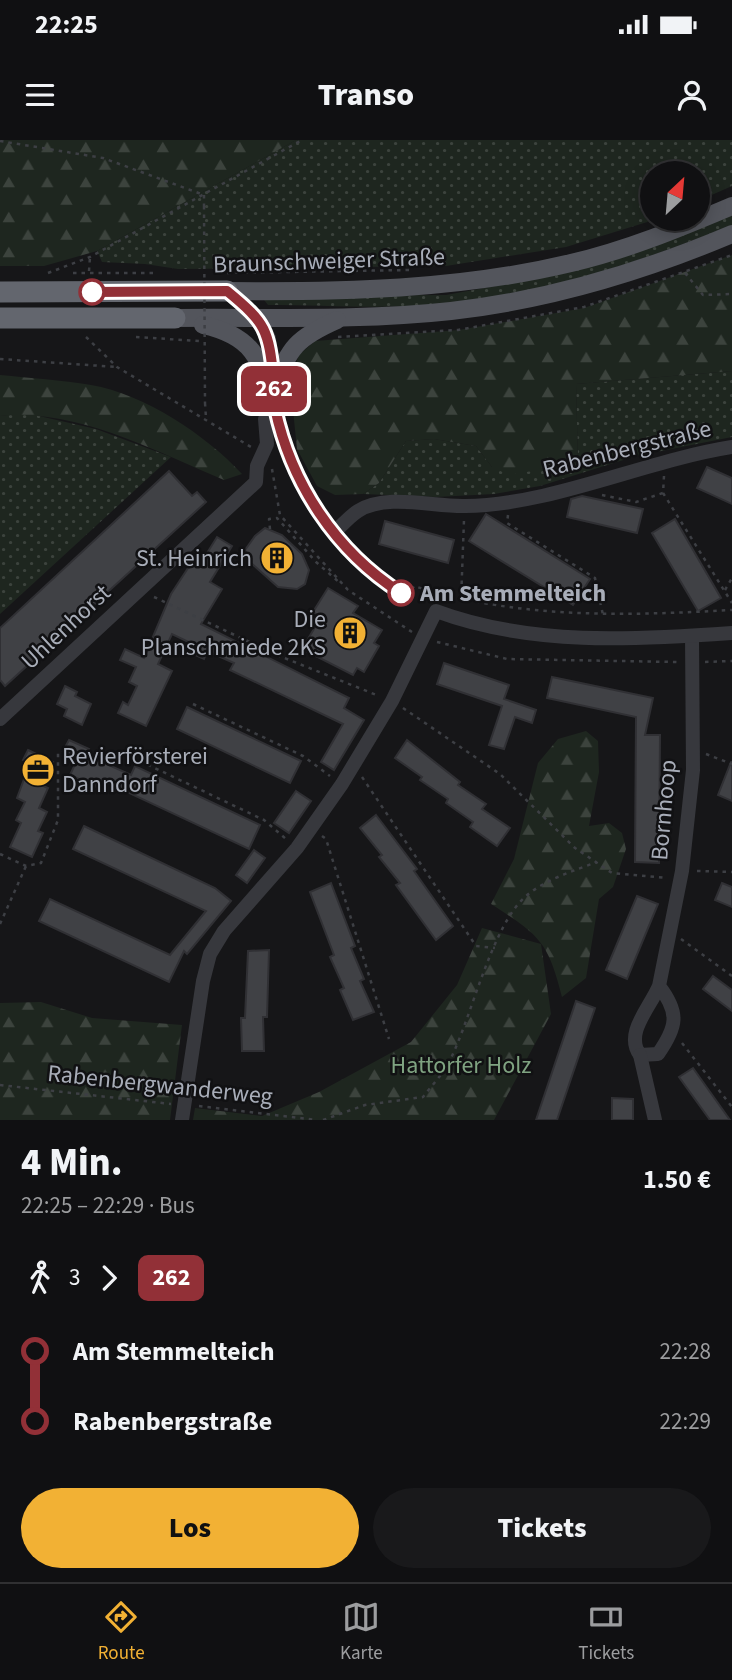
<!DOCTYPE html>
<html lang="de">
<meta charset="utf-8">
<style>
:root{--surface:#101012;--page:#19191b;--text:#f1f3f6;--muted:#9c9d9f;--line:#303032;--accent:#f2b134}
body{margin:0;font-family:"Source Sans 3",sans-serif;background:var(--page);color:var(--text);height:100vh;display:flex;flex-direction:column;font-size:26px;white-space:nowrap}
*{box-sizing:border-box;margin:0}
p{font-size:23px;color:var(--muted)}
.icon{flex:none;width:38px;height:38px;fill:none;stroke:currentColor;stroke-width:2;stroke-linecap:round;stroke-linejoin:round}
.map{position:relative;height:980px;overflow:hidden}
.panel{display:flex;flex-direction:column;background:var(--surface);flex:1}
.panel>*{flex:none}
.badge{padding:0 14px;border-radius:10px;font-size:24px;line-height:46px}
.needle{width:46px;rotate:26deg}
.tools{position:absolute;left:640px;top:21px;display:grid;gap:14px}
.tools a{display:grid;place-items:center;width:70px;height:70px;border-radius:50%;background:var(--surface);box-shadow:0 4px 18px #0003,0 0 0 2px var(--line);font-size:35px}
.map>.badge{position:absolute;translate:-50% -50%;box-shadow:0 0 0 4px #fff}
.legs{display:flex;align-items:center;gap:10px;height:77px;padding:0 21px;font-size:23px}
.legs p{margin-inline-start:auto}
.head{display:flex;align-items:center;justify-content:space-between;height:119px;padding:0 21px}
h1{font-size:38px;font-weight:800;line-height:52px}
.primary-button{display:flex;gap:14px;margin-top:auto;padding:14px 21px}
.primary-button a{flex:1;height:80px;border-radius:42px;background:var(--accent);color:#111;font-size:28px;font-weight:800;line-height:80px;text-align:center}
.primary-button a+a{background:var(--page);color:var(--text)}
ul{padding:0 21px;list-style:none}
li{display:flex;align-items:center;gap:24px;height:70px;font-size:26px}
li i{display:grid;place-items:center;width:10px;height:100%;margin:0 9px;background:currentColor}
li i::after{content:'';width:18px;height:18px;margin:-9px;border:5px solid;border-radius:50%;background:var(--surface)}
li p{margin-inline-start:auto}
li:first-child i{background:linear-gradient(#0000 50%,currentColor 0)}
li:last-child i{background:linear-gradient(currentColor 50%,#0000 0)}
.status{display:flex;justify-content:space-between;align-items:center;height:49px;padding:0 35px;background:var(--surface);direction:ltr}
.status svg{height:19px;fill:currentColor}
header{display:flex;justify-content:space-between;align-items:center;height:91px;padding:0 21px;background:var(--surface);font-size:32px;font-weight:800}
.dock{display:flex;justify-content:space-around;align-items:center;height:98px;border-top:2px solid var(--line);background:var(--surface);font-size:19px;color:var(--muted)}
.dock a{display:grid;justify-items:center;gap:4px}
.dock .current{color:var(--accent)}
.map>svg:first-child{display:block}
</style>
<div class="status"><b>22:25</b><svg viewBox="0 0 49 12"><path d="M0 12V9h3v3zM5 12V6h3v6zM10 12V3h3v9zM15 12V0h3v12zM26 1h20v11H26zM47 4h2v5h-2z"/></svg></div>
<header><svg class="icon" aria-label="menu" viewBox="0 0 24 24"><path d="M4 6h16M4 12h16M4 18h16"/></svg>Transo<svg class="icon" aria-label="person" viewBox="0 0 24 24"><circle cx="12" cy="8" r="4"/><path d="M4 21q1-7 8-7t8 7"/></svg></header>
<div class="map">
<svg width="732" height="980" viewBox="0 0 732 980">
<defs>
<pattern id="grass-dots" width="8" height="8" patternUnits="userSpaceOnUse" patternTransform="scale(1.75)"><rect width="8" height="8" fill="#1e261f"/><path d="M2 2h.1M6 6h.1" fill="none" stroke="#3c433d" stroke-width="1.8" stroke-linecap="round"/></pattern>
<pattern id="forest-firs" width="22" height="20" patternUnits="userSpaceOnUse" patternTransform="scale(1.75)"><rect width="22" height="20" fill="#1e261f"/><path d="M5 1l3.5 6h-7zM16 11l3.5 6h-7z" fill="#3c433d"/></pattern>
</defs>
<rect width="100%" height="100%" fill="#161618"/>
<!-- grass -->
<g fill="url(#grass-dots)">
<path d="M 296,0 L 732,0 L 732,46 L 698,61 L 698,33 L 653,33 L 653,79 L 657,79 L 566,107 L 446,126 L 178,129 L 145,124 L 102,122 L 97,111 Z"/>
<path d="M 732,75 L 732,85 C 641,122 548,152 450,163 C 393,170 326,165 268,165 L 261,156 L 446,155 L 570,132 Z"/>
<path d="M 732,231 L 732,297 L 636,316 L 540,346 L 494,354 L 436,357 L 363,354 L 379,343 L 406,301 L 434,299 L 476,306 L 492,327 L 578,323 L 576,244 Z"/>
<path d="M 26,273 L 96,289 L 171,317 L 0,474 L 0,276 Z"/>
</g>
<!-- forest -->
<g fill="url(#forest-firs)">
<path d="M 0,0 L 296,0 L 97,111 L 44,126 L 0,126 Z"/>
<path d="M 732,115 L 732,231 L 576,244 L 578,323 L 509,335 L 492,327 L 476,306 L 434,299 L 406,301 L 379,343 L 363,354 L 335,355 L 317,346 L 297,309 L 290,240 L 299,215 L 315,201 L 459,190 L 584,168 Z"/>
<path d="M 0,235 C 30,238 61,240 91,245 C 144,254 206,295 242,334 L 224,340 C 154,311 77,268 0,276 Z"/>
<path d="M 586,591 L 598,601 L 599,632 L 589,686 L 609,683 L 622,693 L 626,709 L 613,747 L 599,759 L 586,838 L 562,857 C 548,801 539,795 491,764 L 514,719 L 538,623 L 558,599 Z"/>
<path d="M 482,788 L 541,804 L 551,874 L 494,980 L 193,980 L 195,968 L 262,976 L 319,952 L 411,902 L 457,845 Z"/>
<path d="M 41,862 L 92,878 L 182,885 L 170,980 L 0,980 L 0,863 Z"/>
</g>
<!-- building -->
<g fill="#404145" stroke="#303034" stroke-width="2">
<path d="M 707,327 L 732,338 L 732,364 L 697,348 Z"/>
<path d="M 169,331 L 192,356 L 197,352 L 206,362 L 5,546 L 0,540 L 0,488 Z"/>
<path d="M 582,356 L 643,369 L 637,393 L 567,377 L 571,359 Z"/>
<path d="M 486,374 L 590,439 L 573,465 L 469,401 Z"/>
<path d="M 675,379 L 721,458 L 698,471 L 652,393 Z"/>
<path d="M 385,381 L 454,400 L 448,423 L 379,404 Z"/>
<path d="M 265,388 L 282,395 L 302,414 L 309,430 L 305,444 L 297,449 L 278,447 L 251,423 L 245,410 L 255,396 Z"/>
<path d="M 217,397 L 232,406 L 210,442 L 222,449 L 201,484 L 349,558 L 344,568 L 364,580 L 334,630 L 321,622 L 343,584 L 230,530 L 234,523 L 207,511 L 204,519 L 193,514 L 197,506 L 172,494 L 158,524 L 172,531 L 146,586 L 118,573 L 123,562 L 128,565 L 137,546 L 129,542 L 136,527 L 120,520 L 125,509 L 144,518 L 171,454 L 192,422 L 199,426 Z"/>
<path d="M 328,448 L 358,466 L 353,473 L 382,490 L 374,503 L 379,506 L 364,532 L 357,528 L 353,535 L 302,509 L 321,477 L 313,472 Z"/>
<path d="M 444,523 L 509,545 L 504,559 L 536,570 L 532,583 L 515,577 L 504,609 L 489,605 L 502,566 L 437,544 Z"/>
<path d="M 552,537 L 653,558 L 645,595 L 660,595 L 659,723 L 635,722 L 636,577 L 547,558 Z"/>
<path d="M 65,546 L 77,552 L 75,556 L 91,564 L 82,585 L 64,576 L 67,569 L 57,564 Z"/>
<path d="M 187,567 L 301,621 L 290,643 L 177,589 Z"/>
<path d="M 69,600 L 89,609 L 86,615 L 131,635 L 135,626 L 260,685 L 249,709 L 106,642 L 103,650 L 70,635 L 78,618 L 63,611 Z"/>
<path d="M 407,600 L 460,642 L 458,645 L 486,664 L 482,669 L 510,688 L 497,706 L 470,687 L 473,682 L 446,663 L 448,659 L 420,640 L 422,637 L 395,618 Z"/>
<path d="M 28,610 L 53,622 L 41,645 L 48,648 L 39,668 L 47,672 L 38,691 L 43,693 L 32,717 L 10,707 L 21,683 L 16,680 L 25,662 L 17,658 L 30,623 L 23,620 Z"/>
<path d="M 731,622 L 732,622 L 732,661 L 718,655 Z"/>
<path d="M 296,651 L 311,661 L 289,693 L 274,683 Z"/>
<path d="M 376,675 L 417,729 L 414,731 L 453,786 L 436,800 L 396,745 L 400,743 L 379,717 L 382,715 L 360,688 Z"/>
<path d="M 84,686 L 215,748 L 231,761 L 187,814 L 184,811 L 169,842 L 39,781 L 50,759 L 170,815 L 206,771 L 73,709 Z"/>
<path d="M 254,710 L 265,718 L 247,743 L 236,735 Z"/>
<path d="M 331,743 L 355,806 L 351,808 L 364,839 L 360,841 L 374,872 L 353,880 L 340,850 L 344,848 L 330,817 L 334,815 L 310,752 Z"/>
<path d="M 722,743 L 732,747 L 732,767 L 715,760 Z"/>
<path d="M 637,756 L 658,764 L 627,839 L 606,830 Z"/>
<path d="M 269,810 L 267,877 L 263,877 L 264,911 L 242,911 L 241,878 L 245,878 L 248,811 Z"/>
<path d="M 713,836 L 732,850 L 732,871 L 703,849 Z"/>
<path d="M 576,861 L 595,868 L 557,980 L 536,980 Z"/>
<path d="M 693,928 L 730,980 L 710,980 L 679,937 Z"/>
<path d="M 612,958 L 633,959 L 633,980 L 612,980 Z"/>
</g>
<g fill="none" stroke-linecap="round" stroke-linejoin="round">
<!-- path -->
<g stroke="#3d3f44" stroke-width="2.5" stroke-dasharray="3.5 5" stroke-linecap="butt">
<path d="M 0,1 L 103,18 L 204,55"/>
<path d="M 204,55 L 204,66"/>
<path d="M 89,131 L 90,117"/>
<path d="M 48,133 L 90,117 L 302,0"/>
<path d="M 73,133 L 154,133"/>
<path d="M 227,133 L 409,130"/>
<path d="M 685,133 L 703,155 L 732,154"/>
<path d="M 86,197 L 117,227 L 251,307"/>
<path d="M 136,197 L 199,201"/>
<path d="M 338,197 L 458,190 L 584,167 L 732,115"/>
<path d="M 0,219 L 117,227"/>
<path d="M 205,263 L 206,278"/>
<path d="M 272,329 L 280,375 L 348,450 L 412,492"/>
<path d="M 664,336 L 663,353 L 732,463"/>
<path d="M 602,355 L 636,362 L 663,353"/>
<path d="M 508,375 L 507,383 L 595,438 L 603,475"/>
<path d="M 270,389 L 269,379 L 277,378 L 316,422 L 340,443"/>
<path d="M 725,450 L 732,438"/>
<path d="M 154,457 L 277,515 L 379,556"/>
<path d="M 408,457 L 414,446 C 518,479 624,476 732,470"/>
<path d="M 461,461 L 464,380"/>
<path d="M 437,502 L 507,519 L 677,522"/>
<path d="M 705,522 L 732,521"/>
<path d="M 193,564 L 303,616 L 330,636"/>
<path d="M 403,568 L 500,634 L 575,708 L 612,733 L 667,738"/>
<path d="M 706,614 L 732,624"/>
<path d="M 140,621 L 264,680 L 286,699"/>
<path d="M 362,637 L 476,806 L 495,808"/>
<path d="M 322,696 L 326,699 L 389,899"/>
<path d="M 0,714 L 26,726 L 41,723 L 58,680 L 58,613"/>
<path d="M 697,731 L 732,732"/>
<path d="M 0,784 L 26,726"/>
<path d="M 681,799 L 732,836"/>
<path d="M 682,903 L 732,967"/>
<path d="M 0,945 L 171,964"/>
<path d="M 199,966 L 317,980"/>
<path d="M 323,980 L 365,965 L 423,957 C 432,945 445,932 451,918 C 471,878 492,786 525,757 C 544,740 573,731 597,722"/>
</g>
<!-- minor -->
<g stroke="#37383d" stroke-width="14">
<path d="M 335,392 C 342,385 350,376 358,371 C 387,353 433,367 465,366 C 552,365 644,321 732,307"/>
<path d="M 0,579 L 256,342 L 257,326 L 267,304 L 265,279 L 274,264 L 269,198 L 258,177 L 227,151"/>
<path d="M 659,846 C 650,868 624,893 640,915 L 658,914 C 677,887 680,873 659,846 L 682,731 L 693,630 L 692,496"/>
<path d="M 640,915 L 655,980"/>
<path d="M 182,980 L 203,841 L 210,814 L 224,791 L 297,708 L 342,644 L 392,561 L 436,471 C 530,506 634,500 732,493"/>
</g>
<!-- major -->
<g stroke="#53555c" stroke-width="18">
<path d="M 227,151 C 343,152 458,150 571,123 C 627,110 680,88 732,66"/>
<path d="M 175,178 C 267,177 360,181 451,171 C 549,160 642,132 732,94"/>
<path d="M 203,185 C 253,196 260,218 274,264"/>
<path d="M 274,248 C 288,208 298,197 337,180"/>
</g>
<!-- highway -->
<g stroke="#63666e" stroke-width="21">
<path d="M 0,152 L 227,151"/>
<path d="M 0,178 L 175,178"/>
</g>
<!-- path-bridge -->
<path stroke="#3d3f44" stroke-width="2.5" stroke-dasharray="3.5 5" stroke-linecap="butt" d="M 204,66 L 205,263"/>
</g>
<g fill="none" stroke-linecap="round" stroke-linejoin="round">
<defs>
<path id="line-1" d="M 92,152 L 227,151 C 267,184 268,189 274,241 C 274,250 273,259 275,268 C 291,343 335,411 401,453"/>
</defs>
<!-- line-1 casing -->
<use href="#line-1" stroke="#fff" stroke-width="16"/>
<!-- line-1 -->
<use href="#line-1" stroke="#923037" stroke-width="10"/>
</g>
<!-- icons -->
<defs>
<symbol id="building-disc" viewBox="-11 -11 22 22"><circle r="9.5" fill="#f2b134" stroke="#111113"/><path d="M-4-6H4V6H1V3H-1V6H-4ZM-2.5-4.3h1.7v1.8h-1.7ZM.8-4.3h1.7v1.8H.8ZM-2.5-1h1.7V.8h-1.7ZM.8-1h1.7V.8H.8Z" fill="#111"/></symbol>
<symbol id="office-disc" viewBox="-11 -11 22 22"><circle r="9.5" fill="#f2b134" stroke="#111113"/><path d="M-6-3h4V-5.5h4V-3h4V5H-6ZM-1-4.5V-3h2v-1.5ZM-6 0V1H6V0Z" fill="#111"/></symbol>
</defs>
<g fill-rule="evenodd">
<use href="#building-disc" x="258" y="399" width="38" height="38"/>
<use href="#building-disc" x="331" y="474" width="38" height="38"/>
<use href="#office-disc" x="19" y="611" width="38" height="38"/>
</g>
<!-- markers -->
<g fill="#fff" stroke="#923037" stroke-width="3.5">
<circle cx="92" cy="152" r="12"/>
<circle cx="401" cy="453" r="12"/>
</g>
<g text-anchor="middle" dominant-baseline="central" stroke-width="5" stroke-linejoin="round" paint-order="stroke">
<!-- street labels -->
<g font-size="24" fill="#a8adb8" stroke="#111113">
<text transform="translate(329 121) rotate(-2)">Braunschweiger Straße</text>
<text transform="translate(627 309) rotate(-14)">Rabenbergstraße</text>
<text transform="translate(66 487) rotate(-43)">Uhlenhorst</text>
<text transform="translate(664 670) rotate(-85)">Bornhoop</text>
<text transform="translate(160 945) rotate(6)">Rabenbergwanderweg</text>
</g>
<!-- poi labels -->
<g font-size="24" fill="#a8adb8" stroke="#111113" text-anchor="end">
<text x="252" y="418">St. Heinrich</text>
<text x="326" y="479">Die<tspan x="326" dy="28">Planschmiede 2KS</tspan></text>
<text x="62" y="616" text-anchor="start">Revierförsterei<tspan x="62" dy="28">Danndorf</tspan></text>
</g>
<!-- stop labels -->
<g font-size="24" font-weight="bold" fill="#a8adb8" stroke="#111113" text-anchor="start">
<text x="420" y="453">Am Stemmelteich</text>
</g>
<!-- park labels -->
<g font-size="24" fill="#7fa381" stroke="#111113">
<text x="461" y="925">Hattorfer Holz</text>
</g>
</g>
</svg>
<div class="tools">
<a><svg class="needle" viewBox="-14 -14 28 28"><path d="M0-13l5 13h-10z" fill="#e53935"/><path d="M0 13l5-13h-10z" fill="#9c9d9f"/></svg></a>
</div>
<b class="badge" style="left:274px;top:249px;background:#923037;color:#fff">262</b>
</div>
<section class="panel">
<div class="head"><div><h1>4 Min.</h1><p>22:25 – 22:29 · Bus</p></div><b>1.50 €</b></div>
<div class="legs"><svg class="icon" aria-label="walk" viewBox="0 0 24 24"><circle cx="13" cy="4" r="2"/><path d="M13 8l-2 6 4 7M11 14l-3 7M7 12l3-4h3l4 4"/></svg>3<svg class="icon" aria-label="forward" viewBox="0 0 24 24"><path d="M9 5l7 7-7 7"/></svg><b class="badge" style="background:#923037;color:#fff">262</b></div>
<ul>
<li><i style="color:#923037"></i><b>Am Stemmelteich</b><p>22:28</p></li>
<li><i style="color:#923037"></i><b>Rabenbergstraße</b><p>22:29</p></li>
</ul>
<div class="primary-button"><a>Los</a><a>Tickets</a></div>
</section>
<nav class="dock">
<a class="current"><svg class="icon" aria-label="directions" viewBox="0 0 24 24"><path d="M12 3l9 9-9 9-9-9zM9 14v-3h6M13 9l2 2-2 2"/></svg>Route</a>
<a><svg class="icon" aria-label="map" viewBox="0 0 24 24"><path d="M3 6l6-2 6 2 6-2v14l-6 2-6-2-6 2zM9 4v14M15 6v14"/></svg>Karte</a>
<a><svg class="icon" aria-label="tickets" viewBox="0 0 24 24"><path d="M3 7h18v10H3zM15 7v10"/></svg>Tickets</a>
</nav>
